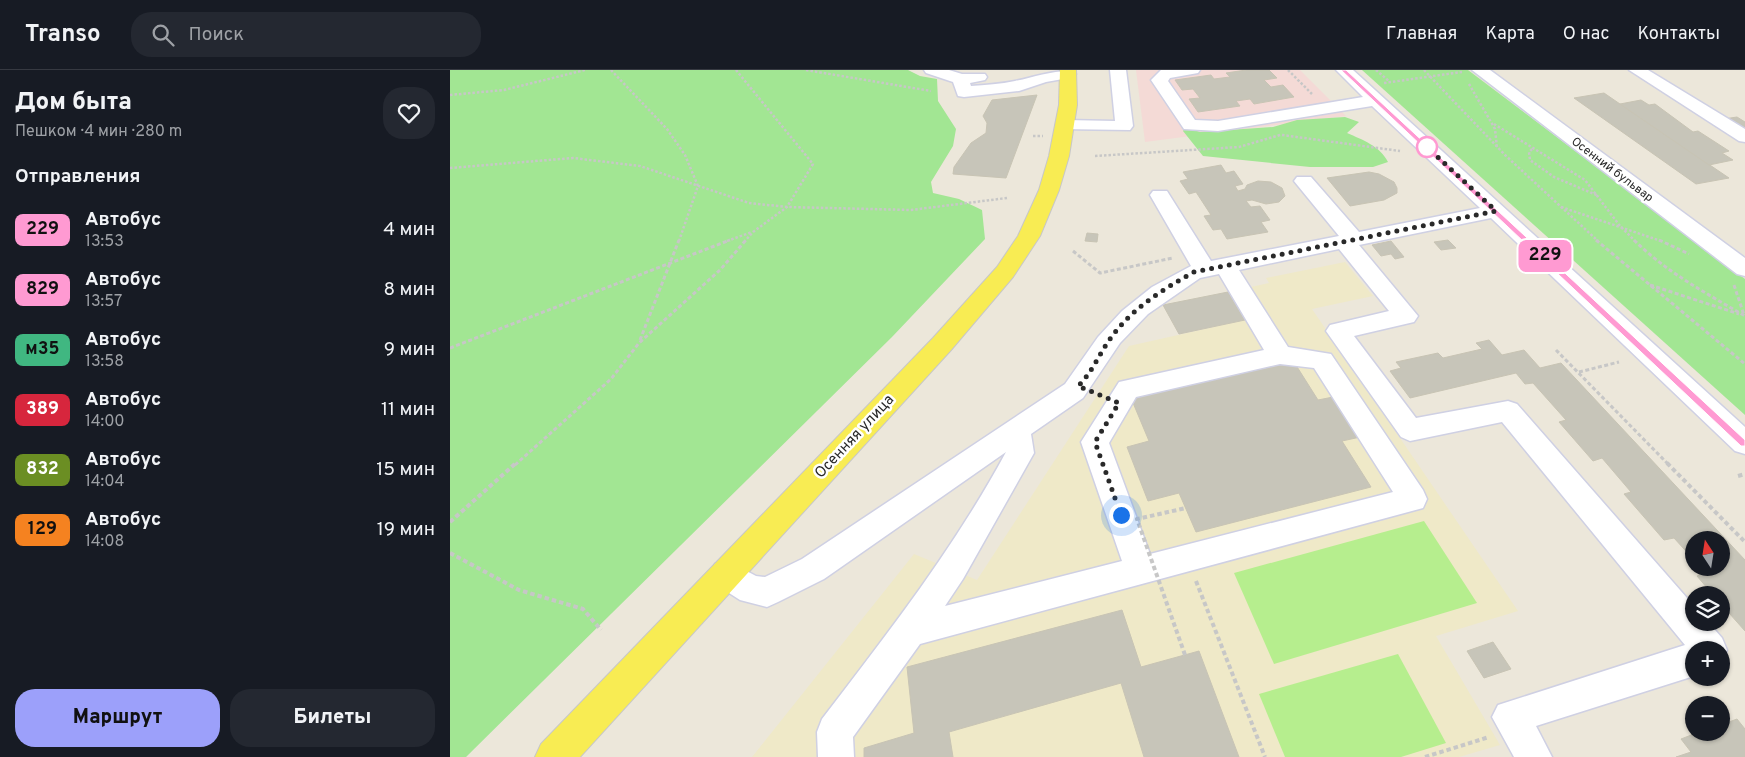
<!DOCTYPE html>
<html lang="ru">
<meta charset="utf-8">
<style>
:root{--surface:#171b24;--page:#242831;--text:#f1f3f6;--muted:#9ea1a6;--line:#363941;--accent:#9ca0fa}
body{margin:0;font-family:Overpass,sans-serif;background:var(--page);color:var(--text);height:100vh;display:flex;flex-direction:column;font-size:19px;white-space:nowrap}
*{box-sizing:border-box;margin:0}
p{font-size:16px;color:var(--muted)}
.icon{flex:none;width:28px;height:28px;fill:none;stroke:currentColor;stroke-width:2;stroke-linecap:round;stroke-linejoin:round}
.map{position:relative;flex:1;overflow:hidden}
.sheet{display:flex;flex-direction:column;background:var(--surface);width:450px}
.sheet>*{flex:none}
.badge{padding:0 10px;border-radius:8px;font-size:18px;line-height:32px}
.needle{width:32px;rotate:348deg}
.fabs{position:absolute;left:1235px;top:461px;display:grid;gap:10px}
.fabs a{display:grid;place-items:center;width:45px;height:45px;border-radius:50%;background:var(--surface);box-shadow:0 1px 4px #0004;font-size:25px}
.you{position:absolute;width:25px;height:25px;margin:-12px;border:4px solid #fff;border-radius:50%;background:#1a73e8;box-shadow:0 0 0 8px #1a73e833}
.map>.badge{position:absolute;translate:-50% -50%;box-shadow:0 0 0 2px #fff}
h2{padding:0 15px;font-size:19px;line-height:45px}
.round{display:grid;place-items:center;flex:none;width:52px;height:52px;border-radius:20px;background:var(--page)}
.headline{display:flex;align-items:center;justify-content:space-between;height:85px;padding:0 15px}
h1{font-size:24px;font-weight:800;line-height:38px}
.cta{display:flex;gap:10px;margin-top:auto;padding:10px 15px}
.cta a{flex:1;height:58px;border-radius:20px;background:var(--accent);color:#111;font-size:20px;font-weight:800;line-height:58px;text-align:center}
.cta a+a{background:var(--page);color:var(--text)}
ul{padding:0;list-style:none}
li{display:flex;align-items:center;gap:15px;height:60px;padding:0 15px}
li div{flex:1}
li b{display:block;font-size:19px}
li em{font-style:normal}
li .badge{min-width:55px;font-weight:700;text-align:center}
header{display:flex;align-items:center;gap:30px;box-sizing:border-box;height:70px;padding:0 25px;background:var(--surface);border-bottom:1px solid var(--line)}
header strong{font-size:24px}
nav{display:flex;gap:28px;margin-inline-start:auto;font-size:18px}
.search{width:350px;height:45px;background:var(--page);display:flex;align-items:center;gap:12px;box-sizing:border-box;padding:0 18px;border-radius:20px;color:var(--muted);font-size:19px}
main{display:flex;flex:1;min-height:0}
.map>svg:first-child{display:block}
</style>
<header>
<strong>Transo</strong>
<div class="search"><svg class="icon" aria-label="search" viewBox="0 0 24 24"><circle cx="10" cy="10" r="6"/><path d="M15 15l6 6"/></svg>Поиск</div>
<nav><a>Главная</a><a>Карта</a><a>О нас</a><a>Контакты</a></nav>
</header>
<main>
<section class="sheet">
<div class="headline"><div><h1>Дом быта</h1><p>Пешком · 4 мин · 280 m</p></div><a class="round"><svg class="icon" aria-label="heart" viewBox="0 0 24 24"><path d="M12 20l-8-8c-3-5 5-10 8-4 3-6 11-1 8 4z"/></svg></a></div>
<h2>Отправления</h2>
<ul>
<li><span class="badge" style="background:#ff9ad2;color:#111">229</span><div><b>Автобус</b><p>13:53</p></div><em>4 мин</em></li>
<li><span class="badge" style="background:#ff9ad2;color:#111">829</span><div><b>Автобус</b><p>13:57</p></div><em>8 мин</em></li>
<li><span class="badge" style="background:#40b781;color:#111">м35</span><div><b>Автобус</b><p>13:58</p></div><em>9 мин</em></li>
<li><span class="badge" style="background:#d7263d;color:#fff">389</span><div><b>Автобус</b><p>14:00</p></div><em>11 мин</em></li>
<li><span class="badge" style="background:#6b8e23;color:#fff">832</span><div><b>Автобус</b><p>14:04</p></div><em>15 мин</em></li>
<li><span class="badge" style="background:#f58220;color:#111">129</span><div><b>Автобус</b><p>14:08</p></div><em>19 мин</em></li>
</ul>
<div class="cta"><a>Маршрут</a><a>Билеты</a></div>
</section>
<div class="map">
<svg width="1295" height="687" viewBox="0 0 1295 687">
<rect width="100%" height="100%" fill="#ece7da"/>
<!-- education -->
<path fill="#efe9c8" d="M 895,192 L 923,226 L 862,239 L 1068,541 L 986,566 L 1050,675 L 1009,687 L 302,687 L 464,484 L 527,510 L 679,276 L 795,250 L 778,222 L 819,213 L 816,208 Z"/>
<!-- medical -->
<path fill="#f4dad6" d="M 686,0 L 850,0 L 896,46 L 695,72 Z"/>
<!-- green -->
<g fill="#a2e693">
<path d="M 0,0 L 458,0 L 470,6 L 487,9 L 488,31 L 506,59 L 503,76 L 481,112 L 483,123 L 509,129 L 532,140 L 535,169 L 442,267 L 16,687 L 0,687 Z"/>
<path d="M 912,0 L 1018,0 L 1295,209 L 1295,345 Z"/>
<path d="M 895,47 L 909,52 L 897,63 C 913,70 930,76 938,92 L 923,97 L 860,97 L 753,86 L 733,61 L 735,57 L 750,62 L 823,57 L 847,50 Z"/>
</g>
<!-- pitch -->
<g fill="#b6ee8e">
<path d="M 974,451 L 1027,533 L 824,594 L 784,503 Z"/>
<path d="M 948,584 L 996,673 L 951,687 L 835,687 L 809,624 Z"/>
</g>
<!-- building -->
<g fill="#c7c5b9" stroke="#c8c4b4">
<path d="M 796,0 L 819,0 L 827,8 L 814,10 L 821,17 L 833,15 L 844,27 L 804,34 L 800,29 L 786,31 L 790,36 L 748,42 L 739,29 L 750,28 L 743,19 L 732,20 L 725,10 L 761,5 L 764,9 L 780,7 L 776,3 Z"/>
<path d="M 1154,23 L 1170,34 L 1279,108 L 1246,114 L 1124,28 Z"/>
<path d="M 587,25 L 556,108 L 503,104 L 504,97 L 521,73 L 536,63 L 537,53 L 533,46 L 542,30 Z"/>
<path d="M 1191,30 L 1199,35 L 1205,34 L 1243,62 L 1248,61 L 1279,81 L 1272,83 L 1283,90 L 1259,95 L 1170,34 Z"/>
<path d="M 1287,47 L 1295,52 L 1295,57 L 1288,58 L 1274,49 Z"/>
<path d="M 771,95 L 776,103 L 784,101 L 793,114 L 785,116 L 788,121 L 795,119 L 797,115 L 808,111 L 821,112 L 832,118 L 835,126 L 829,132 L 816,134 L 802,130 L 796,131 L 801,137 L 810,136 L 820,150 L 811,152 L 818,162 L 777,169 L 771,159 L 763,160 L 754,146 L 761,145 L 746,122 L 739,124 L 730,111 L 738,109 L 733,102 Z"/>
<path d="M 919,102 L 929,104 L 944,112 L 947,118 L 947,123 L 934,130 L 900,136 L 877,108 Z"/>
<path d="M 637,163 L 648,164 L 647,172 L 635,171 Z"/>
<path d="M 998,170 L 1006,178 L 991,180 L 984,172 Z"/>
<path d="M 941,171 L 954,187 L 945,189 L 941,184 L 931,186 L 922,175 Z"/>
<path d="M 778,222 L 795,250 L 729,264 L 713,235 Z"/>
<path d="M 1039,270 L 1052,285 L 1074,280 L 1090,298 L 1111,293 L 1295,490 L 1295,561 L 1271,534 L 1271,525 L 1263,525 L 1247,506 L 1255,503 L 1250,498 L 1271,498 L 1271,470 L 1244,470 L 1244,490 L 1224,468 L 1214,470 L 1174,424 L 1181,422 L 1152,388 L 1143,391 L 1109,352 L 1116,350 L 1083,313 L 1075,314 L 1066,303 L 960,328 L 940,301 L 951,298 L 946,292 L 988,283 L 993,288 L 1032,279 L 1026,273 Z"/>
<path d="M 844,292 L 868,330 L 888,326 L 915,366 L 892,371 L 921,417 L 746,462 L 729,423 L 698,431 L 677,377 L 699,371 L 681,328 Z"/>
<path d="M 672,540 L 691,597 L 749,581 L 789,687 L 694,687 L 671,613 L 499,662 L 503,687 L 414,687 L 414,678 L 464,663 L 457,597 Z"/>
<path d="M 1043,572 L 1061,599 L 1034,608 L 1017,581 Z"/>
<path d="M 1287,649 L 1295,659 L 1295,687 L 1226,687 L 1241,682 L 1231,669 L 1249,662 L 1271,662 L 1271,655 Z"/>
</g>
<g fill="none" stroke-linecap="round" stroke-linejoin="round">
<defs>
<g id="minor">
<path d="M 474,0 L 499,0 L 512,4 L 535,4 L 537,7 L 535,10 L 520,13 L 521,16 C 535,15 551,14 565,11 C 585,7 602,0 624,1 L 626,4 L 624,7 L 596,12 L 569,21 L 514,27 L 508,26 L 503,12 L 476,3 Z"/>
<path d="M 660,0 L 676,0 L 683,56 L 680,60 L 609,59 L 606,55 L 609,51 L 615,50 L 665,51 Z"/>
<path d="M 711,0 L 750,0 L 748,3 L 720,8 L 718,11 L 745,50 L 768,51 L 913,27 L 886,0 L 903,0 L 1295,357 L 1295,384 L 1285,381 L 1041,148 L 909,175 L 968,246 L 964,252 L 904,266 L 966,348 L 1058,331 L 1067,334 L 1244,536 L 1244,552 L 1258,552 L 1272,568 L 1277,580 L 1272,592 L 1271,580 L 1244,580 L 1244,606 L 1086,656 L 1102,687 L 1064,687 L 1042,647 L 1048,635 L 1235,575 L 1052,352 L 960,371 L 951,367 L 876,261 L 880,255 L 939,241 L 889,179 L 789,200 L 838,277 L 881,284 L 973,420 L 977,429 L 973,438 L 470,574 L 403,667 L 404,687 L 368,687 L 367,662 L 372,649 C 438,563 505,477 556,382 L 374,509 L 328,532 L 317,537 L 290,530 L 265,514 L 261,504 L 265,494 L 276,490 L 306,506 L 315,507 L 352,489 L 615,314 L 648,267 L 672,241 L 702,217 L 741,196 L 700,125 L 703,121 L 717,121 L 761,191 L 889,166 L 844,111 L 847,107 L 861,107 L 909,162 L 1030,138 L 922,36 L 768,61 L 734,59 L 701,10 ZM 769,204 L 814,280 L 669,312 L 631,372 L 672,491 L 495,536 L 513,509 L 584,383 L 581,364 L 633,328 L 670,273 L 698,244 L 750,208 ZM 830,294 L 864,298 L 943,422 L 700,484 L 659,373 L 686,327 Z"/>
<path d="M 1022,0 L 1040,0 L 1295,188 L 1295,206 L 1287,204 Z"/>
<path d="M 1179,0 L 1198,0 L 1295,59 L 1295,72 L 1289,71 Z"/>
</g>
<path id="major" d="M 610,0 L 626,0 L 627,35 L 619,86 L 609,120 L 590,166 L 563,207 L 501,280 L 130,687 L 85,687 L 91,674 L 483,268 L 547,197 L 568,166 L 589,120 L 599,86 L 609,35 Z"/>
</defs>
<!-- minor casing -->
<use href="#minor" stroke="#cfd0e3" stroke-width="3"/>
<!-- major casing -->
<use href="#major" stroke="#c7c7c7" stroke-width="2"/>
<!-- path-far2 -->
<g stroke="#c7c7c7" stroke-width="2.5" stroke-dasharray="2.5 2" stroke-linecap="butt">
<path d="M 161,0 L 217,59 L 235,85 L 248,116 L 229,171"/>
<path d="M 286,0 L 363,94 L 337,137 L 303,162 L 295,171"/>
<path d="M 356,0 L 481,21"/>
<path d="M 838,0 L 862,24"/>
<path d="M 926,0 L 940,12"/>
<path d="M 974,0 L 1055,85 L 1148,171"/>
<path d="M 934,13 L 1012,2"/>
<path d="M 1019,14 L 1045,59 L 1047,78"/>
<path d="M 0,25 L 54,20 L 135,0"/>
<path d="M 1044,54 L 1135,110 L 1170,156 L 1185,171"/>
<path d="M 832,65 L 950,81"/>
<path d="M 583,66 L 593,66"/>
<path d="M 1082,79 L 1079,82 L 1080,90 L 1104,107 L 1149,126"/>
<path d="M 645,86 L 789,77 L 830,65"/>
<path d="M 0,98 L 123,88 L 190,96 L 299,133 L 337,137 L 461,140 L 557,128"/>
<path d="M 1111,137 L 1211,171"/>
<path d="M 277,171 L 302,162"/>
</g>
<!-- path-far1 -->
<g stroke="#c7c7c7" stroke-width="3" stroke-dasharray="4 2.5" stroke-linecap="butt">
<path d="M 1146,170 L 1295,294"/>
<path d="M 1184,170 C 1216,202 1256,223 1295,246"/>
<path d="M 1209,170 L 1239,184"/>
<path d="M 623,181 L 650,203 L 723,188"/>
<path d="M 1200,215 L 1289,244"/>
<path d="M 1284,215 L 1294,245"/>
<path d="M 190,270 L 229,170"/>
<path d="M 0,278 L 280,170"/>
<path d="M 1106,280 L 1219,395"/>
<path d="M 1129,302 L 1169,292"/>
<path d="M 65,395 L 161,309 L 189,273 L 270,200 L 296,170"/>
</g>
<!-- path -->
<g stroke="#c7c7c7" stroke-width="4" stroke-dasharray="4.5 3" stroke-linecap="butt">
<path d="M 1217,393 L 1295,472"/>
<path d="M 1288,406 L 1295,404"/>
<path d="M 0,452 L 66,393"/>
<path d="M 0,483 L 69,520 L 133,539 L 151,560"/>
<path d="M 746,511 L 815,687"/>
<path d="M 975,687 L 1039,667"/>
</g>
<!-- minor -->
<use href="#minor" fill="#fff" fill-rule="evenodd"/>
<!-- major -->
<use href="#major" fill="#f8ec53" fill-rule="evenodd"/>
<!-- path-bridge -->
<path stroke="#c7c7c7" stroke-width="4" stroke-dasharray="4.5 3" stroke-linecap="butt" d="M 735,585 L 687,449 L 736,438"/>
</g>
<!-- line -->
<path fill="#ff9ad2" stroke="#fff" d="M 891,0 L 896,0 L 1295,370 L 1295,376 L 1291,376 Z"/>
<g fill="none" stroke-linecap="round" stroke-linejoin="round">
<!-- walk -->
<path stroke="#292929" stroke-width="5" stroke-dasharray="0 9" d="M 671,445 L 645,372 L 669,333 L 628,316 C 642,303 649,284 660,269 C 682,238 712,220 744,202 L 1046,141 L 977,77"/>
</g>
<!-- markers -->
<circle fill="#fff" stroke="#ff9ad2" stroke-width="2.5" cx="977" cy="77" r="10"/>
<g text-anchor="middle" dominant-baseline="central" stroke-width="5" stroke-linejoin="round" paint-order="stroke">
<!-- far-street labels -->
<g font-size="12" fill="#292929" stroke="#fff">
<text transform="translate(1162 100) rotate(37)">Осенний бульвар</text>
</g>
<!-- street labels -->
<g font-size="15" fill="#292929" stroke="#fff">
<text transform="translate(405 367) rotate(-47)">Осенняя улица</text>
</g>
</g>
</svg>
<div class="fabs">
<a><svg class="needle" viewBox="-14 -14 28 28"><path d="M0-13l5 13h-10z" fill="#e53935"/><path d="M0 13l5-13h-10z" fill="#9ea1a6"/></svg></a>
<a><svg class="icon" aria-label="layers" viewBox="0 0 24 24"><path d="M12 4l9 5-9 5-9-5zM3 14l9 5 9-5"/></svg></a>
<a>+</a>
<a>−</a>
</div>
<div class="you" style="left:671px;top:445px"></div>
<b class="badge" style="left:1095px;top:186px;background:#ff9ad2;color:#111">229</b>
</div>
</main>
